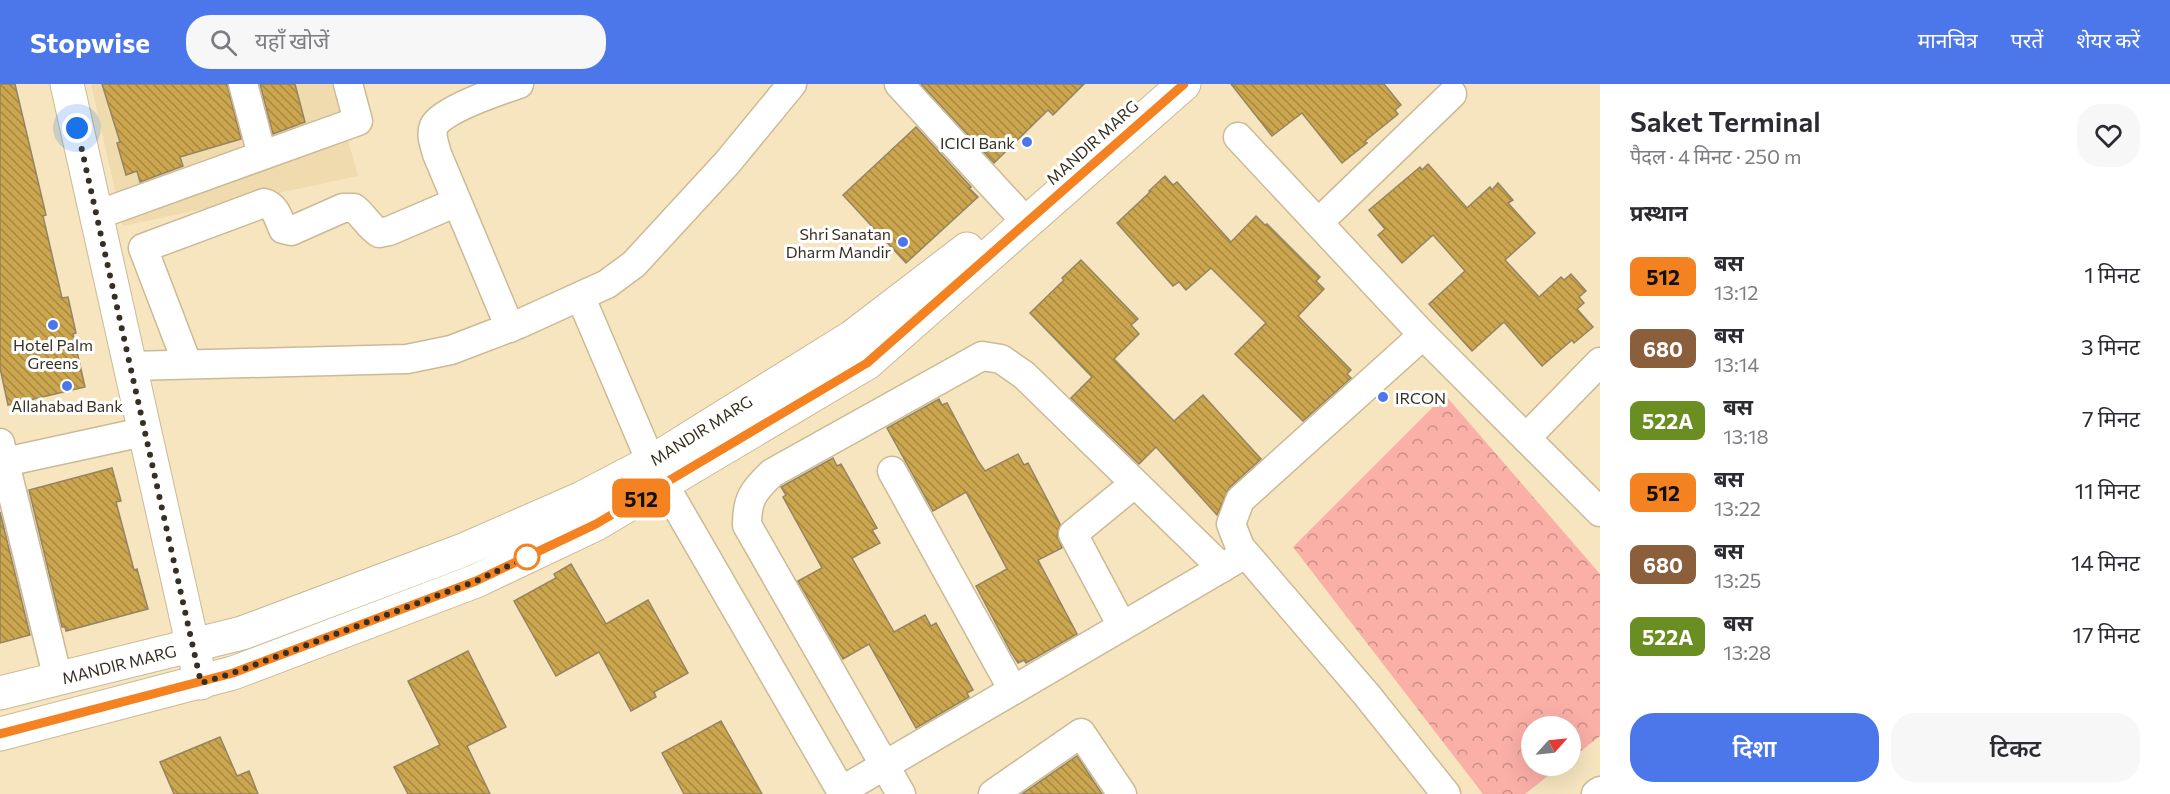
<!DOCTYPE html>
<html lang="hi">
<meta charset="utf-8">
<style>
:root{--surface:#fff;--page:#f7f7f7;--text:#2b2b33;--muted:#7c7c81;--accent:#4b77ea}
body{margin:0;font-family:Commissioner,"Noto Sans Devanagari",sans-serif;background:var(--page);color:var(--text);height:100vh;display:flex;flex-direction:column;font-size:22px;white-space:nowrap}
*{box-sizing:border-box;margin:0}
p{font-size:20px;color:var(--muted)}
.icon{flex:none;width:33px;height:33px;fill:none;stroke:currentColor;stroke-width:2;stroke-linecap:round;stroke-linejoin:round}
.map{position:relative;flex:1;overflow:hidden}
.details{display:flex;flex-direction:column;background:var(--surface);width:570px}
.details>*{flex:none}
.badge{padding:0 12px;border-radius:9px;font-size:21px;line-height:39px}
.needle{width:39px;rotate:63deg}
.controls{position:absolute;left:1521px;top:632px;display:grid;gap:12px}
.controls a{display:grid;place-items:center;width:60px;height:60px;border-radius:50%;background:var(--surface);box-shadow:0 6px 24px #0002;font-size:30px}
.you{position:absolute;width:30px;height:30px;margin:-15px;border:4px solid #fff;border-radius:50%;background:#1a73e8;box-shadow:0 0 0 9px #1a73e833}
.map>.badge{position:absolute;translate:-50% -50%;box-shadow:0 0 0 3px #fff}
h2{padding:0 30px;font-size:22px;line-height:54px}
.round{display:grid;place-items:center;flex:none;width:63px;height:63px;border-radius:24px;background:var(--page)}
.head{display:flex;align-items:center;justify-content:space-between;height:102px;padding:0 30px}
h1{font-size:28px;font-weight:600;line-height:45px}
.button{display:flex;gap:12px;margin-top:auto;padding:12px 30px}
.button a{flex:1;height:69px;border-radius:24px;background:var(--accent);color:#fff;font-size:24px;font-weight:600;line-height:69px;text-align:center}
.button a+a{background:var(--page);color:var(--text)}
ul{padding:0;list-style:none}
li{display:flex;align-items:center;gap:18px;height:72px;padding:0 30px}
li div{flex:1}
li b{display:block;font-size:22px}
li em{font-style:normal}
li .badge{min-width:66px;font-weight:700;text-align:center}
header{display:flex;align-items:center;gap:36px;box-sizing:border-box;height:84px;padding:0 30px;background:var(--accent);color:#fff}
header strong{font-size:28px}
nav{display:flex;gap:33px;margin-inline-start:auto;font-size:21px}
.search{width:420px;height:54px;background:var(--page);display:flex;align-items:center;gap:15px;box-sizing:border-box;padding:0 21px;border-radius:24px;color:var(--muted);font-size:22px}
main{display:flex;flex:1;min-height:0}
.map>svg:first-child{display:block}
</style>
<header>
<strong>Stopwise</strong>
<div class="search"><svg class="icon" aria-label="search" viewBox="0 0 24 24"><circle cx="10" cy="10" r="6"/><path d="M15 15l6 6"/></svg>यहाँ खोजें</div>
<nav><a>मानचित्र</a><a>परतें</a><a>शेयर करें</a></nav>
</header>
<main>
<div class="map">
<svg width="1600" height="710" viewBox="0 0 1600 710">
<defs>
<pattern id="forest-crowns" width="20" height="18" patternUnits="userSpaceOnUse" patternTransform="scale(1.5)"><rect width="20" height="18" fill="#faafa7"/><path d="M2 6a3 3 0 1 1 6 0M12 15a3 3 0 1 1 6 0" fill="none" stroke="#cb8f88"/></pattern>
<pattern id="building-back-hatch" width="6" height="6" patternUnits="userSpaceOnUse" patternTransform="scale(1.5)"><rect width="6" height="6" fill="#cca64f"/><path d="M-1 5l2 2M0 0l6 6M5-1l2 2" fill="none" stroke="#a68841"/></pattern>
</defs>
<rect width="100%" height="100%" fill="#f6e5bf"/>
<!-- built -->
<path fill="#efdbae" d="M 91,0 L 332,0 L 358,92 L 123,142 Z"/>
<!-- forest -->
<path fill="url(#forest-crowns)" d="M 1445,311 L 1600,490 L 1600,652 L 1571,675 L 1570,642 L 1532,642 L 1532,681 L 1562,681 L 1525,710 L 1483,710 L 1293,463 Z"/>
<!-- building -->
<g fill="url(#building-back-hatch)" stroke="#948461" stroke-width="1.5">
<path d="M 0,0 L 15,0 L 46,131 L 43,132 L 62,214 L 68,213 L 76,249 L 73,250 L 85,303 L 8,321 L 0,284 Z"/>
<path d="M 102,0 L 227,0 L 241,55 L 180,73 L 183,82 L 140,98 L 137,87 L 126,91 L 117,59 L 120,58 Z"/>
<path d="M 260,0 L 295,0 L 305,38 L 273,50 Z"/>
<path d="M 921,0 L 1084,0 L 1053,31 L 1048,26 L 994,79 Z"/>
<path d="M 1231,0 L 1384,0 L 1401,21 L 1395,26 L 1398,30 L 1365,57 L 1367,59 L 1342,79 L 1302,29 L 1272,52 Z"/>
<path d="M 916,43 L 971,103 L 969,104 L 978,113 L 906,179 L 843,111 Z"/>
<path d="M 1428,80 L 1467,124 L 1490,103 L 1492,106 L 1498,99 L 1513,116 L 1508,119 L 1535,149 L 1505,176 L 1539,213 L 1561,193 L 1564,196 L 1571,190 L 1586,207 L 1579,213 L 1584,219 L 1577,225 L 1593,243 L 1574,259 L 1572,256 L 1542,282 L 1504,238 L 1472,267 L 1429,220 L 1465,187 L 1433,151 L 1402,179 L 1378,151 L 1385,145 L 1369,126 L 1420,83 L 1422,86 Z"/>
<path d="M 1165,92 L 1173,101 L 1177,98 L 1231,158 L 1256,132 L 1265,141 L 1267,140 L 1320,193 L 1316,197 L 1324,205 L 1298,232 L 1351,286 L 1347,290 L 1351,294 L 1303,337 L 1235,270 L 1266,239 L 1211,184 L 1186,206 L 1179,198 L 1173,202 L 1117,139 L 1150,108 L 1149,107 Z"/>
<path d="M 1081,176 L 1138,235 L 1131,241 L 1139,250 L 1114,275 L 1174,337 L 1203,311 L 1261,375 L 1229,404 L 1217,431 L 1156,363 L 1139,380 L 1071,314 L 1092,293 L 1030,229 L 1064,196 L 1062,194 Z"/>
<path d="M 939,315 L 942,321 L 947,319 L 978,377 L 985,387 L 1018,370 L 1024,381 L 1028,379 L 1060,440 L 1057,451 L 1062,464 L 1038,476 L 1077,550 L 1026,579 L 1024,576 L 1018,579 L 1011,568 L 976,502 L 1007,485 L 966,408 L 933,427 L 887,344 Z"/>
<path d="M 833,374 L 837,382 L 841,380 L 877,444 L 872,446 L 880,459 L 852,474 L 894,548 L 925,531 L 931,542 L 936,539 L 973,606 L 967,609 L 969,613 L 916,644 L 869,560 L 843,575 L 798,497 L 822,484 L 783,413 L 786,411 L 781,403 Z"/>
<path d="M 112,384 L 121,417 L 116,418 L 134,486 L 137,485 L 148,525 L 66,547 L 65,543 L 62,543 L 29,406 Z"/>
<path d="M 0,428 L 30,551 L 0,559 Z"/>
<path d="M 571,480 L 606,540 L 648,516 L 688,589 L 654,608 L 656,613 L 631,627 L 599,568 L 556,592 L 514,517 L 556,494 L 554,490 Z"/>
<path d="M 468,567 L 506,643 L 467,662 L 490,710 L 408,710 L 394,683 L 440,661 L 408,597 Z"/>
<path d="M 721,637 L 762,710 L 684,710 L 662,669 Z"/>
<path d="M 220,653 L 237,692 L 249,687 L 258,710 L 174,710 L 160,678 Z"/>
<path d="M 1077,672 L 1102,710 L 1022,710 Z"/>
</g>
<g fill="none" stroke-linecap="round" stroke-linejoin="round">
<defs>
<g id="minor">
<path d="M 243,0 L 262,71"/>
<path d="M 899,0 L 1016,127"/>
<path d="M 1238,53 L 1423,251"/>
<path d="M 97,131 L 358,37 L 348,0"/>
<path d="M 1319,138 L 1452,10"/>
<path d="M 581,214 L 651,378 L 843,710"/>
<path d="M 510,244 L 437,70 C 435,61 430,52 434,42 C 441,26 501,6 519,0"/>
<path d="M 187,279 L 143,164 L 264,119 C 276,122 278,134 283,145 L 291,147 L 343,124 L 354,124 C 364,132 368,142 379,149 L 389,147 L 457,118"/>
<path d="M 131,282 L 407,275 L 451,266 L 519,240 L 607,200 L 634,180 L 727,79 L 792,0"/>
<path d="M 1526,354 L 1600,278"/>
<path d="M 0,359 L 58,595"/>
<path d="M 0,379 L 143,348"/>
<path d="M 892,387 L 1013,606"/>
<path d="M 1122,542 L 1073,450 L 1134,400"/>
<path d="M 841,707 L 1237,475"/>
<path d="M 901,710 L 747,441 C 747,415 753,407 772,389 L 982,272 L 1001,275 L 1024,291 L 1222,484"/>
<path d="M 993,710 L 1081,649 L 1122,710"/>
<path d="M 1446,710 L 1366,610 L 1240,463 L 1231,440 L 1240,416 L 1423,251 L 1600,428"/>
<path d="M 1596,710 L 1600,707"/>
</g>
<path id="tertiary" d="M 67,0 L 201,599"/>
<g id="secondary">
<path d="M 0,609 L 242,549 L 461,467 L 582,414 L 651,378 L 852,253 L 967,165"/>
<path d="M 0,650 L 233,589 L 476,497 L 596,440 L 867,279 L 1184,0"/>
</g>
</defs>
<!-- minor casing -->
<use href="#minor" stroke="#cbba96" stroke-width="31"/>
<!-- tertiary casing -->
<use href="#tertiary" stroke="#cbba96" stroke-width="35"/>
<!-- secondary casing -->
<use href="#secondary" stroke="#cbba96" stroke-width="35"/>
<!-- minor -->
<use href="#minor" stroke="#fff" stroke-width="28"/>
<!-- tertiary -->
<use href="#tertiary" stroke="#fff" stroke-width="33"/>
<!-- secondary -->
<use href="#secondary" stroke="#fff" stroke-width="33"/>
</g>
<g fill="none" stroke-linecap="round" stroke-linejoin="round">
<defs>
<path id="line" d="M 0,650 L 233,589 L 476,497 L 596,440 L 867,279 L 1184,0"/>
</defs>
<!-- line casing -->
<use href="#line" stroke="#fff" stroke-width="14"/>
<!-- line -->
<use href="#line" stroke="#f58220" stroke-width="9"/>
<!-- walk -->
<path stroke="#373022" stroke-width="6" stroke-dasharray="0 10.8" d="M 77,44 L 201,599 L 233,589 L 476,497 L 536,469 L 527,473"/>
</g>
<!-- markers -->
<g fill="#4b77ea" stroke="#fff" stroke-width="2">
<circle cx="1027" cy="58" r="6"/>
<circle cx="903" cy="158" r="6"/>
<circle cx="53" cy="241" r="6"/>
<circle cx="67" cy="302" r="6"/>
<circle cx="1383" cy="313" r="6"/>
</g>
<circle fill="#fff" stroke="#f58220" stroke-width="3" cx="527" cy="473" r="12"/>
<g text-anchor="middle" dominant-baseline="central" stroke-width="6" stroke-linejoin="round" paint-order="stroke">
<!-- poi labels -->
<g font-size="16" fill="#373022" stroke="#fff" text-anchor="end">
<text x="1015" y="58">ICICI Bank</text>
<text x="891" y="149">Shri Sanatan<tspan x="891" dy="18">Dharm Mandir</tspan></text>
<text x="53" y="260" text-anchor="middle">Hotel Palm<tspan x="53" dy="18">Greens</tspan></text>
<text x="1395" y="313" text-anchor="start">IRCON</text>
<text x="67" y="321" text-anchor="middle">Allahabad Bank</text>
</g>
<!-- street labels -->
<g font-size="16" fill="#373022" stroke="#fff">
<text transform="translate(1092 58) rotate(-42)">MANDIR MARG</text>
<text transform="translate(701 346) rotate(-32)">MANDIR MARG</text>
<text transform="translate(119 580) rotate(-14)">MANDIR MARG</text>
</g>
</g>
</svg>
<div class="controls">
<a><svg class="needle" viewBox="-14 -14 28 28"><path d="M0-13l5 13h-10z" fill="#e53935"/><path d="M0 13l5-13h-10z" fill="#7c7c81"/></svg></a>
</div>
<div class="you" style="left:77px;top:44px"></div>
<b class="badge" style="left:641px;top:414px;background:#f58220;color:#111">512</b>
</div>
<section class="details">
<div class="head"><div><h1>Saket Terminal</h1><p>पैदल · 4 मिनट · 250 m</p></div><a class="round"><svg class="icon" aria-label="heart" viewBox="0 0 24 24"><path d="M12 20l-8-8c-3-5 5-10 8-4 3-6 11-1 8 4z"/></svg></a></div>
<h2>प्रस्थान</h2>
<ul>
<li><span class="badge" style="background:#f58220;color:#111">512</span><div><b>बस</b><p>13:12</p></div><em>1 मिनट</em></li>
<li><span class="badge" style="background:#8b5e3c;color:#fff">680</span><div><b>बस</b><p>13:14</p></div><em>3 मिनट</em></li>
<li><span class="badge" style="background:#6b8e23;color:#fff">522A</span><div><b>बस</b><p>13:18</p></div><em>7 मिनट</em></li>
<li><span class="badge" style="background:#f58220;color:#111">512</span><div><b>बस</b><p>13:22</p></div><em>11 मिनट</em></li>
<li><span class="badge" style="background:#8b5e3c;color:#fff">680</span><div><b>बस</b><p>13:25</p></div><em>14 मिनट</em></li>
<li><span class="badge" style="background:#6b8e23;color:#fff">522A</span><div><b>बस</b><p>13:28</p></div><em>17 मिनट</em></li>
</ul>
<div class="button"><a>दिशा</a><a>टिकट</a></div>
</section>
</main>
